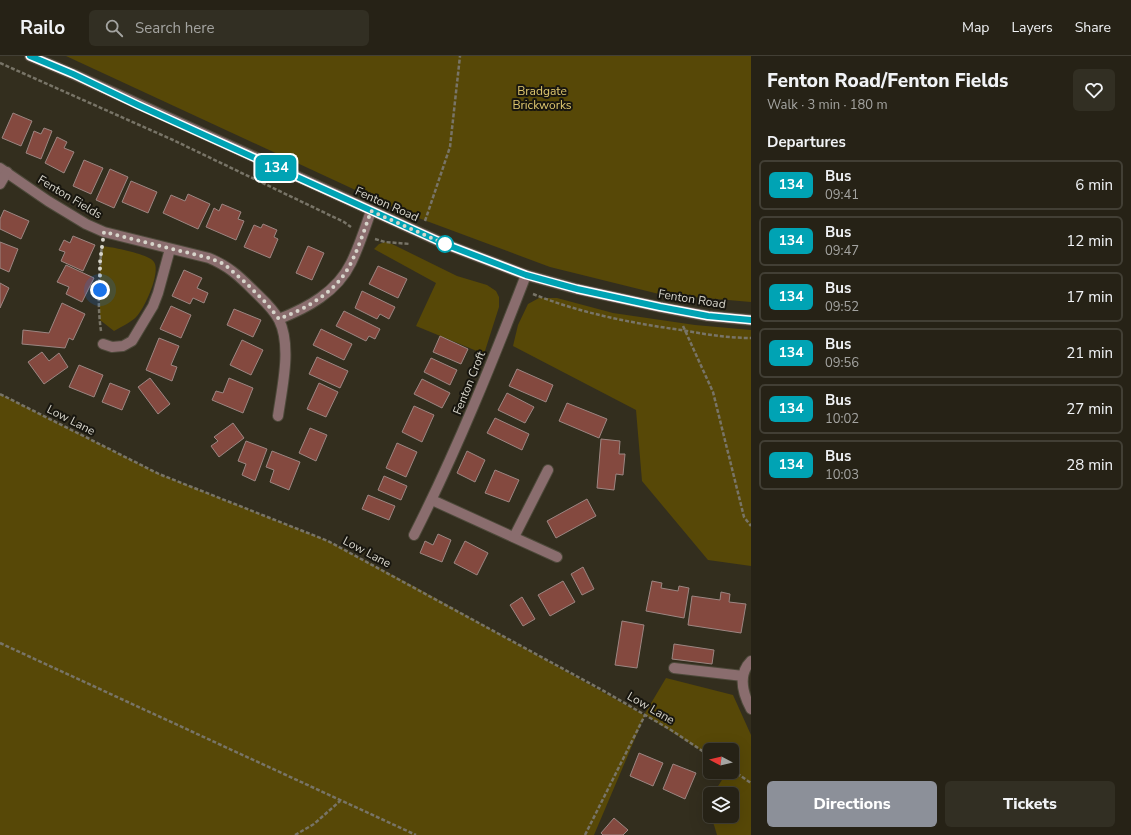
<!DOCTYPE html>
<meta charset="utf-8">
<style>
:root{--surface:#262216;--page:#322f23;--text:#f1f3f6;--muted:#a4a4a1;--line:#423f35;--accent:#8c9099}
body{margin:0;font-family:"Nunito Sans",sans-serif;background:var(--page);color:var(--text);height:100vh;display:flex;flex-direction:column;font-size:15px;white-space:nowrap}
*{box-sizing:border-box;margin:0}
p{font-size:13px;color:var(--muted)}
.icon{flex:none;width:22px;height:22px;fill:none;stroke:currentColor;stroke-width:2;stroke-linecap:round;stroke-linejoin:round}
.map{position:relative;flex:1;overflow:hidden}
.side{display:flex;flex-direction:column;background:var(--surface);width:380px}
.side>*{flex:none}
.badge{padding:0 8px;border-radius:6px;font-size:14px;line-height:26px}
.needle{width:26px;rotate:277deg}
.tools{position:absolute;left:703px;top:687px;display:grid;gap:8px}
.tools a{display:grid;place-items:center;width:36px;height:36px;border-radius:6px;background:var(--surface);box-shadow:0 4px 16px #0002,0 0 0 1px var(--line);font-size:20px}
.you{position:absolute;width:20px;height:20px;margin:-10px;border:3px solid #fff;border-radius:50%;background:#1a73e8;box-shadow:0 0 0 6px #1a73e833}
.map>.badge{position:absolute;translate:-50% -50%;box-shadow:0 0 0 2px #fff}
h2{padding:0 16px;font-size:15px;line-height:36px}
.round{display:grid;place-items:center;flex:none;width:42px;height:42px;border-radius:6px;background:var(--page)}
.summary{display:flex;align-items:center;justify-content:space-between;height:68px;padding:0 16px}
h1{font-size:19px;font-weight:800;line-height:30px}
.primary-button{display:flex;gap:8px;margin-top:auto;padding:8px 16px}
.primary-button a{flex:1;height:46px;border-radius:6px;background:var(--accent);color:#fff;font-size:16px;font-weight:800;line-height:46px;text-align:center}
.primary-button a+a{background:var(--page);color:var(--text)}
ul{padding:0;list-style:none}
li{display:flex;align-items:center;gap:12px;height:50px;margin:0 8px 6px;padding:0 8px;border:2px solid var(--line);border-radius:6px}
li div{flex:1}
li b{display:block;font-size:15px}
li em{font-style:normal}
li .badge{min-width:44px;font-weight:700;text-align:center}
header{display:flex;align-items:center;gap:24px;box-sizing:border-box;height:56px;padding:0 20px;background:var(--surface);border-bottom:1px solid var(--line)}
header strong{font-size:19px}
nav{display:flex;gap:22px;margin-inline-start:auto;font-size:14px}
.search{width:280px;height:36px;background:var(--page);display:flex;align-items:center;gap:10px;box-sizing:border-box;padding:0 14px;border-radius:6px;color:var(--muted);font-size:15px}
main{display:flex;flex:1;min-height:0}
.map>svg:first-child{display:block}
</style>
<header>
<strong>Railo</strong>
<div class="search"><svg class="icon" aria-label="search" viewBox="0 0 24 24"><circle cx="10" cy="10" r="6"/><path d="M15 15l6 6"/></svg>Search here</div>
<nav><a>Map</a><a>Layers</a><a>Share</a></nav>
</header>
<main>
<div class="map">
<svg width="751" height="779" viewBox="0 0 751 779">
<rect width="100%" height="100%" fill="#332e1e"/>
<!-- green -->
<g fill="#574807">
<path d="M 66,0 L 751,0 L 751,246 L 659,238 L 550,211 L 405,157 Z"/>
<path d="M 385,186 L 392,188 L 457,220 L 487,229 L 496,235 L 499,241 L 499,251 L 484,298 L 416,270 L 436,227 L 374,193 L 379,188 Z"/>
<path d="M 102,190 C 112,191 149,198 154,206 C 161,216 145,251 137,260 C 132,266 121,271 114,275 L 100,264 L 100,206 Z"/>
<path d="M 539,242 L 557,242 L 613,257 L 695,269 L 751,274 L 751,510 L 708,504 L 642,425 L 636,354 L 513,290 L 518,269 L 528,248 Z"/>
<path d="M 0,338 L 159,418 L 328,485 L 419,533 L 644,659 L 666,622 L 733,639 L 751,679 L 751,779 L 717,779 L 714,769 L 705,751 L 710,743 L 710,760 L 732,760 L 732,738 L 713,738 L 727,716 L 732,716 L 732,694 L 710,694 L 710,700 L 645,659 L 594,779 L 0,779 Z"/>
</g>
<!-- building -->
<g fill="#84493f" stroke="#9c8682">
<path d="M 13,57 L 32,65 L 21,90 L 2,82 Z"/>
<path d="M 44,72 L 52,75 L 41,103 L 26,97 L 34,75 L 41,78 Z"/>
<path d="M 57,81 L 67,86 L 64,92 L 74,96 L 64,117 L 45,107 Z"/>
<path d="M 84,104 L 103,112 L 91,138 L 73,130 Z"/>
<path d="M 110,113 L 128,121 L 114,152 L 96,144 Z"/>
<path d="M 131,125 L 157,136 L 148,157 L 122,146 Z"/>
<path d="M 188,138 L 210,148 L 198,173 L 163,157 L 171,139 L 185,145 Z"/>
<path d="M 222,148 L 241,156 L 238,163 L 244,165 L 236,184 L 206,171 L 214,152 L 219,155 Z"/>
<path d="M 4,154 L 29,165 L 21,183 L 0,173 L 0,163 Z"/>
<path d="M 263,168 L 277,174 L 274,181 L 278,183 L 270,202 L 244,191 L 254,169 L 261,172 Z"/>
<path d="M 73,180 L 95,189 L 83,215 L 61,205 L 65,196 L 59,194 L 64,184 L 70,187 Z"/>
<path d="M 0,186 L 18,193 L 9,216 L 0,212 Z"/>
<path d="M 308,190 L 324,197 L 312,224 L 296,217 Z"/>
<path d="M 66,209 L 94,222 L 82,246 L 66,238 L 69,231 L 57,226 Z"/>
<path d="M 378,210 L 407,223 L 398,242 L 369,228 Z"/>
<path d="M 184,214 L 202,222 L 197,232 L 208,237 L 204,247 L 193,242 L 190,248 L 172,240 Z"/>
<path d="M 0,227 L 9,232 L 0,252 Z"/>
<path d="M 362,235 L 395,251 L 389,263 L 380,258 L 377,263 L 355,252 Z"/>
<path d="M 62,247 L 85,258 L 73,284 L 69,282 L 65,292 L 22,288 L 23,274 L 49,277 Z"/>
<path d="M 171,250 L 191,259 L 181,282 L 160,273 Z"/>
<path d="M 234,253 L 261,264 L 253,281 L 227,269 Z"/>
<path d="M 344,255 L 380,273 L 375,283 L 369,280 L 366,285 L 336,270 Z"/>
<path d="M 321,273 L 352,288 L 344,304 L 313,289 Z"/>
<path d="M 440,280 L 468,293 L 461,308 L 433,296 Z"/>
<path d="M 159,282 L 179,290 L 171,309 L 177,311 L 172,325 L 146,314 Z"/>
<path d="M 242,284 L 263,294 L 251,319 L 230,309 Z"/>
<path d="M 42,296 L 49,305 L 59,297 L 68,311 L 44,328 L 28,306 Z"/>
<path d="M 317,301 L 348,315 L 340,332 L 309,318 Z"/>
<path d="M 431,302 L 457,314 L 450,329 L 424,316 Z"/>
<path d="M 79,309 L 103,319 L 94,341 L 69,331 Z"/>
<path d="M 517,313 L 553,329 L 546,346 L 509,330 Z"/>
<path d="M 150,322 L 170,348 L 158,358 L 138,331 Z"/>
<path d="M 229,322 L 253,332 L 243,357 L 212,344 L 216,335 L 223,337 Z"/>
<path d="M 422,323 L 450,337 L 442,352 L 414,338 Z"/>
<path d="M 110,327 L 130,335 L 122,354 L 102,346 Z"/>
<path d="M 319,327 L 338,336 L 326,361 L 307,353 Z"/>
<path d="M 507,337 L 534,351 L 525,367 L 498,354 Z"/>
<path d="M 567,347 L 607,363 L 599,382 L 559,365 Z"/>
<path d="M 414,350 L 434,359 L 422,386 L 402,376 Z"/>
<path d="M 495,362 L 529,378 L 522,394 L 487,377 Z"/>
<path d="M 233,367 L 244,382 L 219,401 L 211,390 L 218,385 L 214,381 Z"/>
<path d="M 310,372 L 327,379 L 316,405 L 299,397 Z"/>
<path d="M 601,383 L 620,385 L 619,398 L 625,398 L 623,419 L 616,418 L 614,434 L 597,432 Z"/>
<path d="M 246,385 L 267,393 L 255,425 L 242,419 L 246,408 L 238,405 Z"/>
<path d="M 397,387 L 417,396 L 406,421 L 386,412 Z"/>
<path d="M 272,395 L 300,406 L 289,434 L 270,426 L 274,414 L 266,411 Z"/>
<path d="M 467,395 L 485,404 L 475,426 L 457,417 Z"/>
<path d="M 495,414 L 519,424 L 509,446 L 485,437 Z"/>
<path d="M 384,420 L 407,430 L 401,444 L 378,434 Z"/>
<path d="M 368,439 L 395,450 L 389,464 L 362,453 Z"/>
<path d="M 587,443 L 596,460 L 556,482 L 547,465 Z"/>
<path d="M 438,478 L 451,484 L 442,506 L 420,497 L 425,485 L 433,489 Z"/>
<path d="M 465,485 L 488,497 L 477,519 L 454,507 Z"/>
<path d="M 583,511 L 594,533 L 582,539 L 571,518 Z"/>
<path d="M 563,525 L 575,546 L 550,560 L 538,539 Z"/>
<path d="M 652,525 L 662,527 L 661,532 L 678,535 L 679,530 L 689,532 L 684,562 L 646,555 Z"/>
<path d="M 721,536 L 730,538 L 729,546 L 746,548 L 741,577 L 688,569 L 692,540 L 720,544 Z"/>
<path d="M 522,541 L 535,563 L 523,570 L 510,549 Z"/>
<path d="M 622,565 L 644,569 L 637,612 L 615,609 Z"/>
<path d="M 674,588 L 714,594 L 712,608 L 672,603 Z"/>
<path d="M 639,697 L 663,707 L 653,730 L 630,720 Z"/>
<path d="M 673,708 L 696,717 L 685,743 L 663,733 Z"/>
<path d="M 614,762 L 628,774 L 623,779 L 603,779 L 601,777 Z"/>
</g>
<g fill="none" stroke-linecap="round" stroke-linejoin="round">
<defs>
<g id="minor">
<path d="M 30,0 L 73,18 L 445,188 L 526,219 L 577,233 L 660,251 L 708,260 L 751,264"/>
<path d="M 0,112 L 48,145 L 86,168 L 104,176 L 209,202 C 228,210 238,219 253,234 C 262,243 273,252 279,264 C 292,290 282,332 278,360"/>
<path d="M 0,128 L 7,116"/>
<path d="M 279,263 C 307,252 337,236 351,207 C 359,191 365,172 371,155"/>
<path d="M 103,288 L 112,291 L 123,290 L 132,285 L 153,250 L 158,237 L 170,193"/>
<path d="M 432,444 L 557,501"/>
<path d="M 414,479 C 457,394 492,307 526,219"/>
<path d="M 514,481 L 548,414"/>
<path d="M 751,605 C 737,619 743,638 751,653"/>
<path d="M 674,612 L 743,620"/>
</g>
</defs>
<!-- minor casing -->
<use href="#minor" stroke="#4d493a" stroke-width="12"/>
<!-- path -->
<g stroke="#787467" stroke-width="2.5" stroke-dasharray="4 2" stroke-linecap="butt">
<path d="M 0,7 L 173,84 L 344,166 L 351,171"/>
<path d="M 425,165 L 450,91 L 460,0"/>
<path d="M 375,183 L 385,186 L 410,188"/>
<path d="M 533,238 C 580,257 631,267 681,274 C 704,278 727,282 751,282"/>
<path d="M 683,270 L 713,336 L 744,461 L 751,470"/>
<path d="M 101,275 C 97,248 99,217 102,189"/>
<path d="M 0,338 L 159,418 L 328,485 L 602,634 L 671,674 L 710,700"/>
<path d="M 0,587 L 416,779"/>
<path d="M 732,714 L 751,727"/>
<path d="M 295,779 L 314,768 L 340,745"/>
<path d="M 585,779 L 645,659"/>
</g>
<!-- minor -->
<use href="#minor" stroke="#8a6d6e" stroke-width="10"/>
</g>
<g fill="none" stroke-linecap="round" stroke-linejoin="round">
<defs>
<path id="line" d="M 30,0 L 73,18 L 138,49 L 445,188 L 526,219 L 577,233 L 660,251 L 708,260 L 751,264"/>
</defs>
<!-- line casing -->
<use href="#line" stroke="#fff" stroke-width="9"/>
<!-- line -->
<use href="#line" stroke="#00a3b4" stroke-width="6"/>
<!-- walk -->
<path stroke="#d7d5cb" stroke-width="4" stroke-dasharray="0 7.2" d="M 100,234 L 100,206 L 104,176 L 209,202 L 224,208 L 246,227 L 267,248 L 279,263 C 307,252 337,236 351,207 C 359,191 365,172 371,155 L 445,188"/>
</g>
<!-- markers -->
<circle fill="#fff" stroke="#00a3b4" stroke-width="2" cx="445" cy="188" r="8"/>
<g text-anchor="middle" dominant-baseline="central" stroke-width="4" stroke-linejoin="round" paint-order="stroke">
<!-- park labels -->
<g font-size="12" fill="#dfc76f" stroke="#18160f">
<text x="542" y="35">Bradgate<tspan x="542" dy="14">Brickworks</tspan></text>
</g>
<!-- street labels -->
<g font-size="12" fill="#d7d5cb" stroke="#18160f">
<text transform="translate(70 141) rotate(31)">Fenton Fields</text>
<text transform="translate(387 148) rotate(24)">Fenton Road</text>
<text transform="translate(692 243) rotate(9)">Fenton Road</text>
<text transform="translate(469 327) rotate(-68)">Fenton Croft</text>
<text transform="translate(71 364) rotate(27)">Low Lane</text>
<text transform="translate(367 496) rotate(28)">Low Lane</text>
<text transform="translate(651 652) rotate(30)">Low Lane</text>
</g>
</g>
</svg>
<div class="tools">
<a><svg class="needle" viewBox="-14 -14 28 28"><path d="M0-13l5 13h-10z" fill="#e53935"/><path d="M0 13l5-13h-10z" fill="#a4a4a1"/></svg></a>
<a><svg class="icon" aria-label="layers" viewBox="0 0 24 24"><path d="M12 4l9 5-9 5-9-5zM3 14l9 5 9-5"/></svg></a>
</div>
<div class="you" style="left:100px;top:234px"></div>
<b class="badge" style="left:276px;top:112px;background:#00a3b4;color:#fff">134</b>
</div>
<section class="side">
<div class="summary"><div><h1>Fenton Road/Fenton Fields</h1><p>Walk · 3 min · 180 m</p></div><a class="round"><svg class="icon" aria-label="heart" viewBox="0 0 24 24"><path d="M12 20l-8-8c-3-5 5-10 8-4 3-6 11-1 8 4z"/></svg></a></div>
<h2>Departures</h2>
<ul>
<li><span class="badge" style="background:#00a3b4;color:#fff">134</span><div><b>Bus</b><p>09:41</p></div><em>6 min</em></li>
<li><span class="badge" style="background:#00a3b4;color:#fff">134</span><div><b>Bus</b><p>09:47</p></div><em>12 min</em></li>
<li><span class="badge" style="background:#00a3b4;color:#fff">134</span><div><b>Bus</b><p>09:52</p></div><em>17 min</em></li>
<li><span class="badge" style="background:#00a3b4;color:#fff">134</span><div><b>Bus</b><p>09:56</p></div><em>21 min</em></li>
<li><span class="badge" style="background:#00a3b4;color:#fff">134</span><div><b>Bus</b><p>10:02</p></div><em>27 min</em></li>
<li><span class="badge" style="background:#00a3b4;color:#fff">134</span><div><b>Bus</b><p>10:03</p></div><em>28 min</em></li>
</ul>
<div class="primary-button"><a>Directions</a><a>Tickets</a></div>
</section>
</main>
